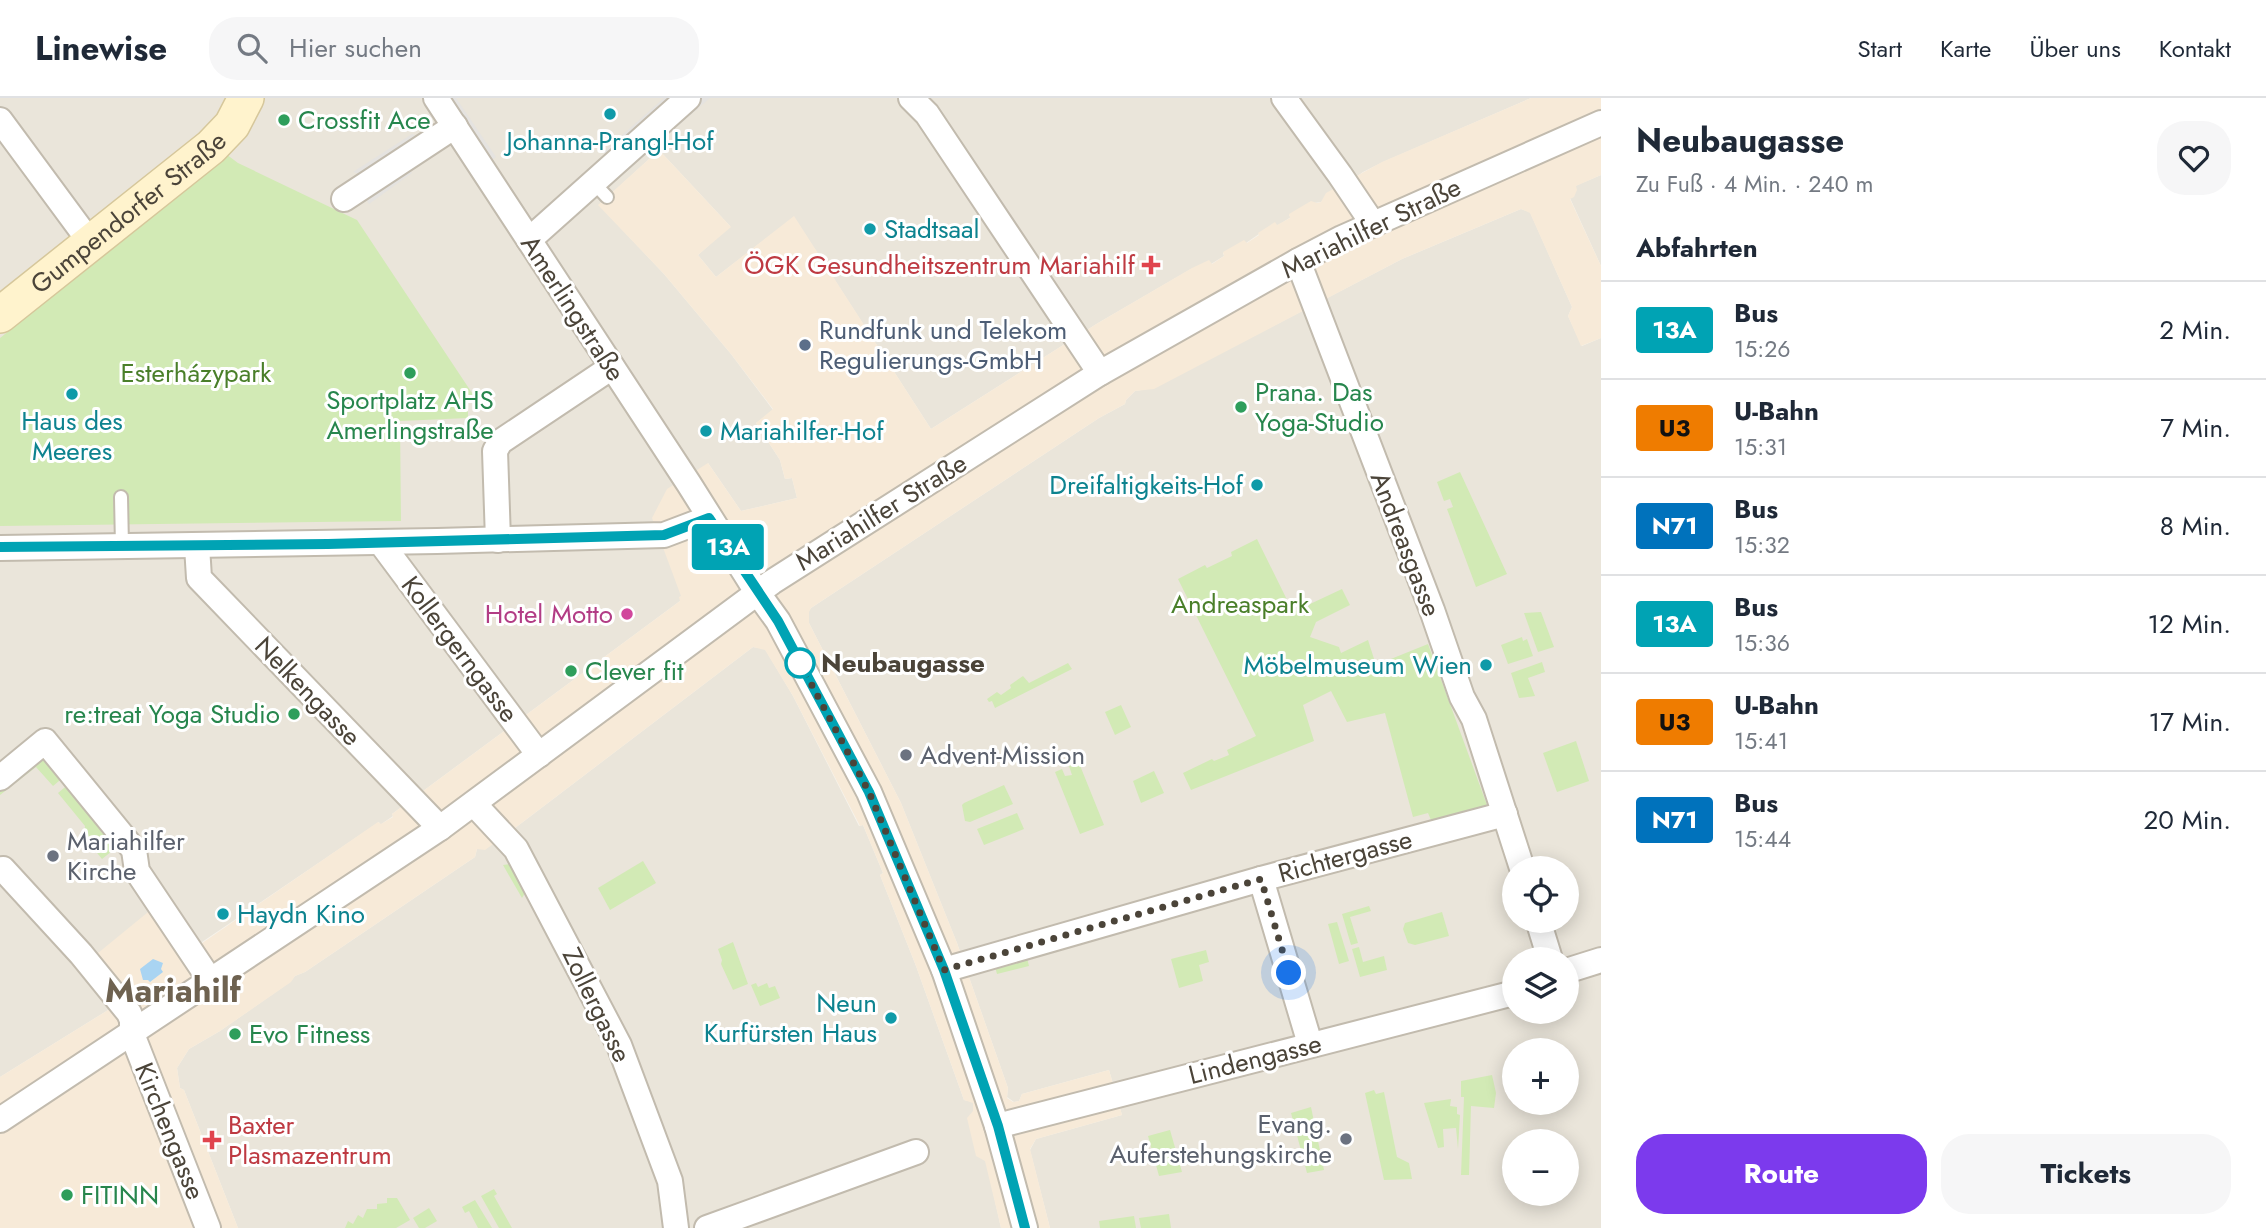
<!DOCTYPE html>
<html lang="de">
<meta charset="utf-8">
<style>
:root{--surface:#fff;--page:#f6f6f7;--text:#1f2937;--muted:#747a83;--line:#e0e1e3;--accent:#7c3aed}
body{margin:0;font-family:Jost,sans-serif;background:var(--page);color:var(--text);height:100vh;display:flex;flex-direction:column;font-size:26px;white-space:nowrap}
*{box-sizing:border-box;margin:0}
p{font-size:23px;color:var(--muted)}
.icon{flex:none;width:38px;height:38px;fill:none;stroke:currentColor;stroke-width:2;stroke-linecap:round;stroke-linejoin:round}
.map{position:relative;flex:1;overflow:hidden}
.sheet{display:flex;flex-direction:column;background:var(--surface);width:665px}
.sheet>*{flex:none}
.badge{padding:0 14px;border-radius:5px;font-size:24px;line-height:46px}
.fabs{position:absolute;left:1502px;top:758px;display:grid;gap:14px}
.fabs a{display:grid;place-items:center;width:77px;height:77px;border-radius:50%;background:var(--surface);box-shadow:0 4px 18px #0003;font-size:35px}
.you{position:absolute;width:35px;height:35px;margin:-18px;border:5px solid #fff;border-radius:50%;background:#1a73e8;box-shadow:0 0 0 10px #1a73e833}
.map>.badge{position:absolute;translate:-50% -50%;box-shadow:0 0 0 4px #fff}
h2{padding:0 35px;font-size:26px;line-height:63px}
.round{display:grid;place-items:center;flex:none;width:74px;height:74px;border-radius:28px;background:var(--page)}
.headline{display:flex;align-items:center;justify-content:space-between;height:119px;padding:0 35px}
h1{font-size:33px;font-weight:700;line-height:52px}
.action{display:flex;gap:14px;margin-top:auto;padding:14px 35px}
.action a{flex:1;height:80px;border-radius:28px;background:var(--accent);color:#fff;font-size:28px;font-weight:700;line-height:80px;text-align:center}
.action a+a{background:var(--page);color:var(--text)}
ul{padding:0;list-style:none}
li{display:flex;align-items:center;gap:21px;height:98px;padding:0 35px;border-top:2px solid var(--line)}
li div{flex:1}
li b{display:block;font-size:26px}
li em{font-style:normal}
li .badge{min-width:77px;font-weight:700;text-align:center}
header{display:flex;align-items:center;gap:42px;box-sizing:border-box;height:98px;padding:0 35px;background:var(--surface);border-bottom:2px solid var(--line)}
header strong{font-size:33px}
nav{display:flex;gap:38px;margin-inline-start:auto;font-size:24px}
.search{width:490px;height:63px;background:var(--page);display:flex;align-items:center;gap:18px;box-sizing:border-box;padding:0 24px;border-radius:28px;color:var(--muted);font-size:26px}
main{display:flex;flex:1;min-height:0}
.map>svg:first-child{display:block}
</style>
<header>
<strong>Linewise</strong>
<div class="search"><svg class="icon" aria-label="search" viewBox="0 0 24 24"><circle cx="10" cy="10" r="6"/><path d="M15 15l6 6"/></svg>Hier suchen</div>
<nav><a>Start</a><a>Karte</a><a>Über uns</a><a>Kontakt</a></nav>
</header>
<main>
<div class="map">
<svg width="1601" height="1130" viewBox="0 0 1601 1130">
<rect width="100%" height="100%" fill="#f6f3ec"/>
<!-- residential -->
<g fill="#eae5da" fill-rule="evenodd">
<path d="M 0,0 L 1531,0 L 1383,64 L 1363,74 L 1321,104 L 1314,105 L 1289,117 L 1291,119 L 1277,128 L 1275,125 L 1246,145 L 1223,155 L 1224,158 L 1211,166 L 1191,171 L 1098,225 L 931,331 L 794,119 L 716,179 L 698,157 L 730,128 L 659,52 L 599,107 L 664,176 L 731,256 L 773,312 L 756,325 L 780,362 L 785,381 L 792,380 L 797,400 L 741,413 L 708,365 L 671,467 L 682,498 L 680,503 L 392,716 L 393,718 L 380,727 L 379,724 L 202,844 L 113,909 L 0,979 Z"/>
<path d="M 1601,77 L 1601,168 L 1570,100 L 1575,88 Z"/>
<path d="M 1521,111 L 1530,114 L 1572,209 L 1568,218 L 1582,248 L 1601,240 L 1601,1130 L 1050,1130 L 1030,1052 L 1036,1041 L 1122,1017 L 1109,972 L 1022,996 L 1019,1003 L 1014,1004 L 1007,999 L 1008,990 L 957,845 L 901,705 L 809,525 L 808,514 L 811,510 L 1099,320 L 1125,306 L 1126,302 L 1135,293 L 1154,290 L 1402,161 ZM 1514,770 L 1566,770 L 1566,822 L 1514,822 ZM 1514,861 L 1566,861 L 1566,914 L 1514,914 ZM 1514,952 L 1566,952 L 1566,1004 L 1514,1004 ZM 1514,1043 L 1566,1043 L 1566,1096 L 1514,1096 Z"/>
<path d="M 753,549 L 765,551 L 793,598 L 859,728 L 863,727 L 883,775 L 880,777 L 916,868 L 964,1002 L 973,1004 L 1001,1130 L 238,1130 L 184,992 L 180,990 L 177,970 L 189,951 L 220,933 L 290,884 L 295,878 L 305,874 L 475,759 L 477,751 L 515,730 Z"/>
</g>
<!-- commercial -->
<path fill="#f7ead8" d="M 1531,0 L 1601,0 L 1601,77 L 1576,88 L 1577,92 L 1574,99 L 1570,101 L 1601,168 L 1601,240 L 1581,248 L 1568,218 L 1572,209 L 1530,115 L 1521,111 L 1402,161 L 1154,291 L 1135,293 L 1126,302 L 1125,306 L 1099,320 L 811,510 L 809,514 L 809,525 L 901,705 L 957,845 L 1008,990 L 1007,1000 L 1013,1004 L 1019,1003 L 1022,996 L 1109,972 L 1122,1017 L 1036,1041 L 1030,1051 L 1050,1130 L 1001,1130 L 985,1063 L 976,1058 L 967,1020 L 973,1013 L 973,1005 L 964,1002 L 916,868 L 880,777 L 883,775 L 863,727 L 860,728 L 793,598 L 765,552 L 753,549 L 515,730 L 485,752 L 477,751 L 475,759 L 305,874 L 295,878 L 291,884 L 220,933 L 189,951 L 177,970 L 180,990 L 184,992 L 238,1130 L 0,1130 L 0,979 L 113,909 L 87,864 L 158,806 L 192,852 L 378,724 L 381,726 L 393,719 L 392,716 L 680,503 L 679,499 L 681,498 L 652,420 L 667,391 L 708,365 L 741,413 L 797,400 L 792,380 L 785,381 L 780,362 L 756,325 L 773,311 L 731,256 L 664,176 L 598,107 L 659,52 L 731,129 L 698,157 L 716,179 L 794,118 L 931,331 L 1098,225 L 1192,170 L 1209,162 L 1212,166 L 1224,158 L 1223,154 L 1244,142 L 1247,145 L 1259,137 L 1258,135 L 1275,124 L 1277,127 L 1290,120 L 1289,116 L 1311,103 L 1317,105 L 1321,104 L 1326,95 L 1382,64 Z"/>
<!-- green -->
<g fill="#d2eab5">
<path d="M 226,56 L 238,65 L 357,122 L 476,301 L 468,305 L 468,320 L 400,323 L 401,423 L 0,428 L 0,240 L 222,63 Z"/>
<path d="M 1460,374 L 1507,476 L 1476,489 L 1447,411 L 1453,409 L 1450,401 L 1444,403 L 1437,384 Z"/>
<path d="M 1257,441 L 1293,514 L 1342,491 L 1350,507 L 1316,524 L 1310,539 L 1339,549 L 1341,555 L 1368,542 L 1376,567 L 1428,546 L 1487,707 L 1431,722 L 1428,715 L 1413,719 L 1385,615 L 1347,624 L 1331,593 L 1303,607 L 1314,643 L 1191,692 L 1183,675 L 1212,661 L 1214,663 L 1229,657 L 1227,652 L 1256,638 L 1178,481 L 1205,467 L 1207,470 L 1232,458 L 1231,454 Z"/>
<path d="M 1541,514 L 1554,549 L 1538,554 L 1524,515 Z"/>
<path d="M 1522,539 L 1523,543 L 1527,541 L 1533,558 L 1508,566 L 1501,547 Z"/>
<path d="M 1542,564 L 1545,574 L 1528,580 L 1535,598 L 1519,600 L 1511,575 Z"/>
<path d="M 1068,565 L 1072,571 L 995,610 L 992,603 L 989,604 L 987,601 L 997,594 L 1001,597 L 1011,590 L 1010,587 L 1023,578 L 1029,585 Z"/>
<path d="M 1121,607 L 1131,629 L 1115,637 L 1105,614 Z"/>
<path d="M 1576,643 L 1589,683 L 1557,694 L 1543,655 Z"/>
<path d="M 41,659 L 65,678 L 53,688 L 36,669 L 0,697 L 0,690 Z"/>
<path d="M 1079,665 L 1104,727 L 1080,736 L 1055,674 L 1062,671 L 1065,678 L 1072,677 L 1069,668 Z"/>
<path d="M 1154,673 L 1164,695 L 1141,705 L 1133,683 Z"/>
<path d="M 70,685 L 117,746 L 116,750 L 102,761 L 84,739 L 85,728 L 58,695 Z"/>
<path d="M 1004,687 L 1013,706 L 970,724 L 965,723 L 962,707 L 964,705 Z"/>
<path d="M 1017,715 L 1024,731 L 984,747 L 977,731 Z"/>
<path d="M 643,763 L 656,785 L 610,812 L 598,790 Z"/>
<path d="M 517,765 L 523,778 L 519,784 L 525,795 L 522,800 L 503,767 Z"/>
<path d="M 1369,808 L 1371,813 L 1350,819 L 1358,845 L 1351,847 L 1342,816 Z"/>
<path d="M 1442,814 L 1449,838 L 1415,847 L 1408,845 L 1403,831 L 1405,825 Z"/>
<path d="M 1337,824 L 1349,863 L 1339,866 L 1328,826 Z"/>
<path d="M 733,844 L 748,886 L 733,892 L 721,866 L 722,862 L 718,851 Z"/>
<path d="M 1359,849 L 1363,864 L 1384,858 L 1387,872 L 1360,879 L 1352,851 Z"/>
<path d="M 1206,852 L 1209,864 L 1199,867 L 1203,883 L 1179,890 L 1171,861 Z"/>
<path d="M 1026,856 L 1029,868 L 997,876 L 994,865 Z"/>
<path d="M 756,885 L 758,889 L 767,885 L 769,890 L 775,888 L 780,900 L 760,908 L 751,887 Z"/>
<path d="M 1492,977 L 1496,995 L 1494,1010 L 1471,1008 L 1469,1077 L 1461,1077 L 1464,999 L 1461,999 L 1461,983 Z"/>
<path d="M 1374,992 L 1376,996 L 1384,994 L 1397,1059 L 1409,1065 L 1412,1081 L 1384,1082 L 1365,995 Z"/>
<path d="M 1451,1001 L 1450,1008 L 1457,1009 L 1457,1016 L 1460,1017 L 1458,1051 L 1456,1030 L 1443,1031 L 1444,1049 L 1438,1050 L 1424,1005 Z"/>
<path d="M 1311,1009 L 1324,1072 L 1307,1075 L 1291,1015 Z"/>
<path d="M 1170,1032 L 1182,1074 L 1159,1078 L 1148,1038 Z"/>
<path d="M 494,1091 L 497,1096 L 494,1098 L 512,1130 L 499,1130 L 481,1098 Z"/>
<path d="M 387,1100 L 397,1100 L 410,1122 L 396,1130 L 345,1130 L 348,1123 L 353,1126 L 358,1117 L 363,1120 L 367,1111 L 377,1111 L 377,1106 L 387,1105 Z"/>
<path d="M 475,1102 L 492,1130 L 478,1130 L 469,1113 L 465,1115 L 462,1109 Z"/>
<path d="M 429,1110 L 437,1123 L 425,1130 L 419,1130 L 413,1120 Z"/>
<path d="M 1169,1116 L 1171,1130 L 1141,1130 L 1139,1120 Z"/>
<path d="M 1134,1118 L 1136,1130 L 1100,1130 L 1099,1123 Z"/>
</g>
<!-- parking -->
<g fill="#e5e3e0">
<path d="M 448,0 L 456,0 L 496,59 L 490,63 Z"/>
<path d="M 664,0 L 683,0 L 621,55 L 602,55 Z"/>
<path d="M 699,0 L 710,0 L 625,74 L 621,70 Z"/>
<path d="M 412,36 L 425,41 L 368,79 L 353,74 Z"/>
<path d="M 409,71 L 412,75 L 369,106 L 365,100 Z"/>
<path d="M 986,79 L 1054,182 L 1049,185 L 981,82 Z"/>
</g>
<!-- water -->
<path fill="#a9d4f2" d="M 153,861 L 163,865 L 161,871 L 163,874 L 150,884 L 148,882 L 143,882 L 140,871 Z"/>
<g fill="none" stroke-linecap="round" stroke-linejoin="round">
<defs>
<g id="lane">
<path d="M 593,84 L 607,99"/>
<path d="M 121,399 L 122,448"/>
</g>
<g id="street">
<path d="M 436,0 L 689,386 L 757,494 L 778,523 L 869,694 L 944,872 L 997,1028 L 1025,1130"/>
<path d="M 911,0 L 927,16 L 1100,275"/>
<path d="M 1284,0 L 1340,77 L 1373,126"/>
<path d="M 0,22 L 90,144"/>
<path d="M 344,101 L 455,28"/>
<path d="M 529,142 L 688,0"/>
<path d="M 1298,163 L 1432,512 L 1462,599 L 1474,621 L 1522,770"/>
<path d="M 498,442 L 495,353 L 500,344 L 612,269"/>
<path d="M 381,445 L 539,657"/>
<path d="M 197,448 L 199,480 L 440,730"/>
<path d="M 0,450 L 437,443 L 664,437 L 709,420"/>
<path d="M 0,680 L 45,643 L 134,752 L 137,773 L 210,882"/>
<path d="M 474,706 L 516,751 L 619,947 L 670,1083 L 676,1130"/>
<path d="M 3,771 L 81,856 L 129,915 L 132,922 L 132,936 L 208,1130"/>
<path d="M 1261,781 L 1310,946"/>
<path d="M 1538,822 L 1550,861"/>
<path d="M 944,872 L 1261,781 L 1505,716"/>
<path d="M 1566,873 L 1601,862"/>
<path d="M 0,1022 L 440,730 L 772,484 L 1100,275 L 1298,163 L 1342,140 L 1601,25"/>
<path d="M 997,1028 L 1514,895"/>
<path d="M 707,1130 L 916,1054"/>
</g>
<g id="secondary">
<path id="s1" d="M 0,217 L 211,49 L 232,27 L 246,0"/>
</g>
</defs>
<!-- lane casing -->
<use href="#lane" stroke="#c2bbae" stroke-width="16"/>
<!-- street casing -->
<use href="#street" stroke="#c2bbae" stroke-width="28"/>
<!-- secondary casing -->
<use href="#secondary" stroke="#d6c79b" stroke-width="38"/>
<!-- lane -->
<use href="#lane" stroke="#fff" stroke-width="12"/>
<!-- street -->
<use href="#street" stroke="#fff" stroke-width="24"/>
<!-- secondary -->
<use href="#secondary" stroke="#fff3cd" stroke-width="35"/>
</g>
<g fill="none" stroke-linecap="round" stroke-linejoin="round">
<defs>
<path id="line" d="M 0,449 L 328,446 L 664,437 L 709,420 L 778,523 L 869,694 L 944,872 L 998,1028 L 1025,1130"/>
</defs>
<!-- line casing -->
<use href="#line" stroke="#fff" stroke-width="16"/>
<!-- line -->
<use href="#line" stroke="#00a3b4" stroke-width="10"/>
<!-- walk -->
<path stroke="#4b4439" stroke-width="7" stroke-dasharray="0 12.6" d="M 800,565 L 869,694 L 944,872 L 1261,781 L 1289,875"/>
</g>
<!-- markers -->
<g fill="#0f9aa8" stroke="#fff" stroke-width="2.5">
<circle cx="610" cy="16" r="7"/>
<circle cx="870" cy="131" r="7"/>
<circle cx="72" cy="296" r="7"/>
<circle cx="706" cy="333" r="7"/>
<circle cx="1257" cy="387" r="7"/>
<circle cx="1486" cy="567" r="7"/>
<circle cx="223" cy="816" r="7"/>
<circle cx="891" cy="920" r="7"/>
</g>
<g fill="#2e9e5b" stroke="#fff" stroke-width="2.5">
<circle cx="284" cy="22" r="7"/>
<circle cx="410" cy="275" r="7"/>
<circle cx="1241" cy="309" r="7"/>
<circle cx="571" cy="573" r="7"/>
<circle cx="294" cy="616" r="7"/>
<circle cx="235" cy="936" r="7"/>
<circle cx="67" cy="1097" r="7"/>
</g>
<g fill="#e0444e" stroke="#fff" stroke-width="2.5">
<path d="M1147.5 156.5h7v7h7v7h-7v7h-7v-7h-7v-7h7z"/>
<path d="M208.5 1031.5h7v7h7v7h-7v7h-7v-7h-7v-7h7z"/>
</g>
<circle fill="#5c6f8a" stroke="#fff" stroke-width="2.5" cx="805" cy="247" r="7"/>
<circle fill="#d1479c" stroke="#fff" stroke-width="2.5" cx="627" cy="516" r="7"/>
<circle fill="#fff" stroke="#00a3b4" stroke-width="3.5" cx="800" cy="565" r="14"/>
<g fill="#6b7280" stroke="#fff" stroke-width="2.5">
<circle cx="906" cy="657" r="7"/>
<circle cx="53" cy="758" r="7"/>
<circle cx="1346" cy="1041" r="7"/>
</g>
<g text-anchor="middle" dominant-baseline="central" stroke-width="6" stroke-linejoin="round" paint-order="stroke">
<!-- leisure labels -->
<g font-size="26" fill="#27864d" stroke="#fff" text-anchor="start">
<text x="298" y="22">Crossfit Ace</text>
<text x="1255" y="294">Prana. Das<tspan x="1255" dy="30">Yoga-Studio</tspan></text>
<text x="410" y="302" text-anchor="middle">Sportplatz AHS<tspan x="410" dy="30">Amerlingstraße</tspan></text>
<text x="585" y="573">Clever fit</text>
<text x="280" y="616" text-anchor="end">re:treat Yoga Studio</text>
<text x="249" y="936">Evo Fitness</text>
<text x="81" y="1097">FITINN</text>
</g>
<!-- culture labels -->
<g font-size="26" fill="#0d838f" stroke="#fff" text-anchor="start">
<text x="610" y="43" text-anchor="middle">Johanna-Prangl-Hof</text>
<text x="884" y="131">Stadtsaal</text>
<text x="72" y="323" text-anchor="middle">Haus des<tspan x="72" dy="30">Meeres</tspan></text>
<text x="720" y="333">Mariahilfer-Hof</text>
<text x="1243" y="387" text-anchor="end">Dreifaltigkeits-Hof</text>
<text x="1472" y="567" text-anchor="end">Möbelmuseum Wien</text>
<text x="237" y="816">Haydn Kino</text>
<text x="877" y="905" text-anchor="end">Neun<tspan x="877" dy="30">Kurfürsten Haus</tspan></text>
</g>
<!-- street labels -->
<g font-size="26" fill="#4b4439" stroke="#fff">
<text stroke="none"><textPath href="#s1" startOffset="164">Gumpendorfer Straße</textPath></text>
<text transform="translate(1371 130) rotate(-26)">Mariahilfer Straße</text>
<text transform="translate(573 210) rotate(57)">Amerlingstraße</text>
<text transform="translate(881 414) rotate(-32)">Mariahilfer Straße</text>
<text transform="translate(1406 446) rotate(69)">Andreasgasse</text>
<text transform="translate(460 551) rotate(53)">Kollergerngasse</text>
<text transform="translate(308 593) rotate(46)">Nelkengasse</text>
<text transform="translate(1345 758) rotate(-15)">Richtergasse</text>
<text transform="translate(597 907) rotate(64)">Zollergasse</text>
<text transform="translate(1255 961) rotate(-14)">Lindengasse</text>
<text transform="translate(170 1033) rotate(68)">Kirchengasse</text>
</g>
<!-- health labels -->
<g font-size="26" fill="#be3a42" stroke="#fff" text-anchor="end">
<text x="1135" y="167">ÖGK Gesundheitszentrum Mariahilf</text>
<text x="228" y="1027" text-anchor="start">Baxter<tspan x="228" dy="30">Plasmazentrum</tspan></text>
</g>
<!-- service labels -->
<g font-size="26" fill="#4e5e75" stroke="#fff" text-anchor="start">
<text x="819" y="232">Rundfunk und Telekom<tspan x="819" dy="30">Regulierungs-GmbH</tspan></text>
</g>
<!-- park labels -->
<g font-size="26" fill="#4a7f2a" stroke="#fff">
<text x="196" y="275">Esterházypark</text>
<text x="1240" y="506">Andreaspark</text>
</g>
<!-- hotel labels -->
<g font-size="26" fill="#b23c85" stroke="#fff" text-anchor="end">
<text x="613" y="516">Hotel Motto</text>
</g>
<!-- stop labels -->
<g font-size="26" font-weight="bold" fill="#4b4439" stroke="#fff" text-anchor="start">
<text x="821" y="565">Neubaugasse</text>
</g>
<!-- worship labels -->
<g font-size="26" fill="#5b616d" stroke="#fff" text-anchor="start">
<text x="920" y="657">Advent-Mission</text>
<text x="67" y="743">Mariahilfer<tspan x="67" dy="30">Kirche</tspan></text>
<text x="1332" y="1026" text-anchor="end">Evang.<tspan x="1332" dy="30">Auferstehungskirche</tspan></text>
</g>
<!-- district labels -->
<g font-size="33" font-weight="bold" fill="#6e6250" stroke="#fff">
<text x="173" y="892">Mariahilf</text>
</g>
</g>
</svg>
<div class="fabs">
<a><svg class="icon" aria-label="locate" viewBox="0 0 24 24"><circle cx="12" cy="12" r="6"/><path d="M12 2v4M12 18v4M2 12h4M18 12h4"/></svg></a>
<a><svg class="icon" aria-label="layers" viewBox="0 0 24 24"><path d="M12 4l9 5-9 5-9-5zM3 14l9 5 9-5"/></svg></a>
<a>+</a>
<a>−</a>
</div>
<div class="you" style="left:1289px;top:875px"></div>
<b class="badge" style="left:728px;top:449px;background:#00a3b4;color:#fff">13A</b>
</div>
<section class="sheet">
<div class="headline"><div><h1>Neubaugasse</h1><p>Zu Fuß · 4 Min. · 240 m</p></div><a class="round"><svg class="icon" aria-label="heart" viewBox="0 0 24 24"><path d="M12 20l-8-8c-3-5 5-10 8-4 3-6 11-1 8 4z"/></svg></a></div>
<h2>Abfahrten</h2>
<ul>
<li><span class="badge" style="background:#00a3b4;color:#fff">13A</span><div><b>Bus</b><p>15:26</p></div><em>2 Min.</em></li>
<li><span class="badge" style="background:#ef7c00;color:#111">U3</span><div><b>U-Bahn</b><p>15:31</p></div><em>7 Min.</em></li>
<li><span class="badge" style="background:#0072bc;color:#fff">N71</span><div><b>Bus</b><p>15:32</p></div><em>8 Min.</em></li>
<li><span class="badge" style="background:#00a3b4;color:#fff">13A</span><div><b>Bus</b><p>15:36</p></div><em>12 Min.</em></li>
<li><span class="badge" style="background:#ef7c00;color:#111">U3</span><div><b>U-Bahn</b><p>15:41</p></div><em>17 Min.</em></li>
<li><span class="badge" style="background:#0072bc;color:#fff">N71</span><div><b>Bus</b><p>15:44</p></div><em>20 Min.</em></li>
</ul>
<div class="action"><a>Route</a><a>Tickets</a></div>
</section>
</main>
